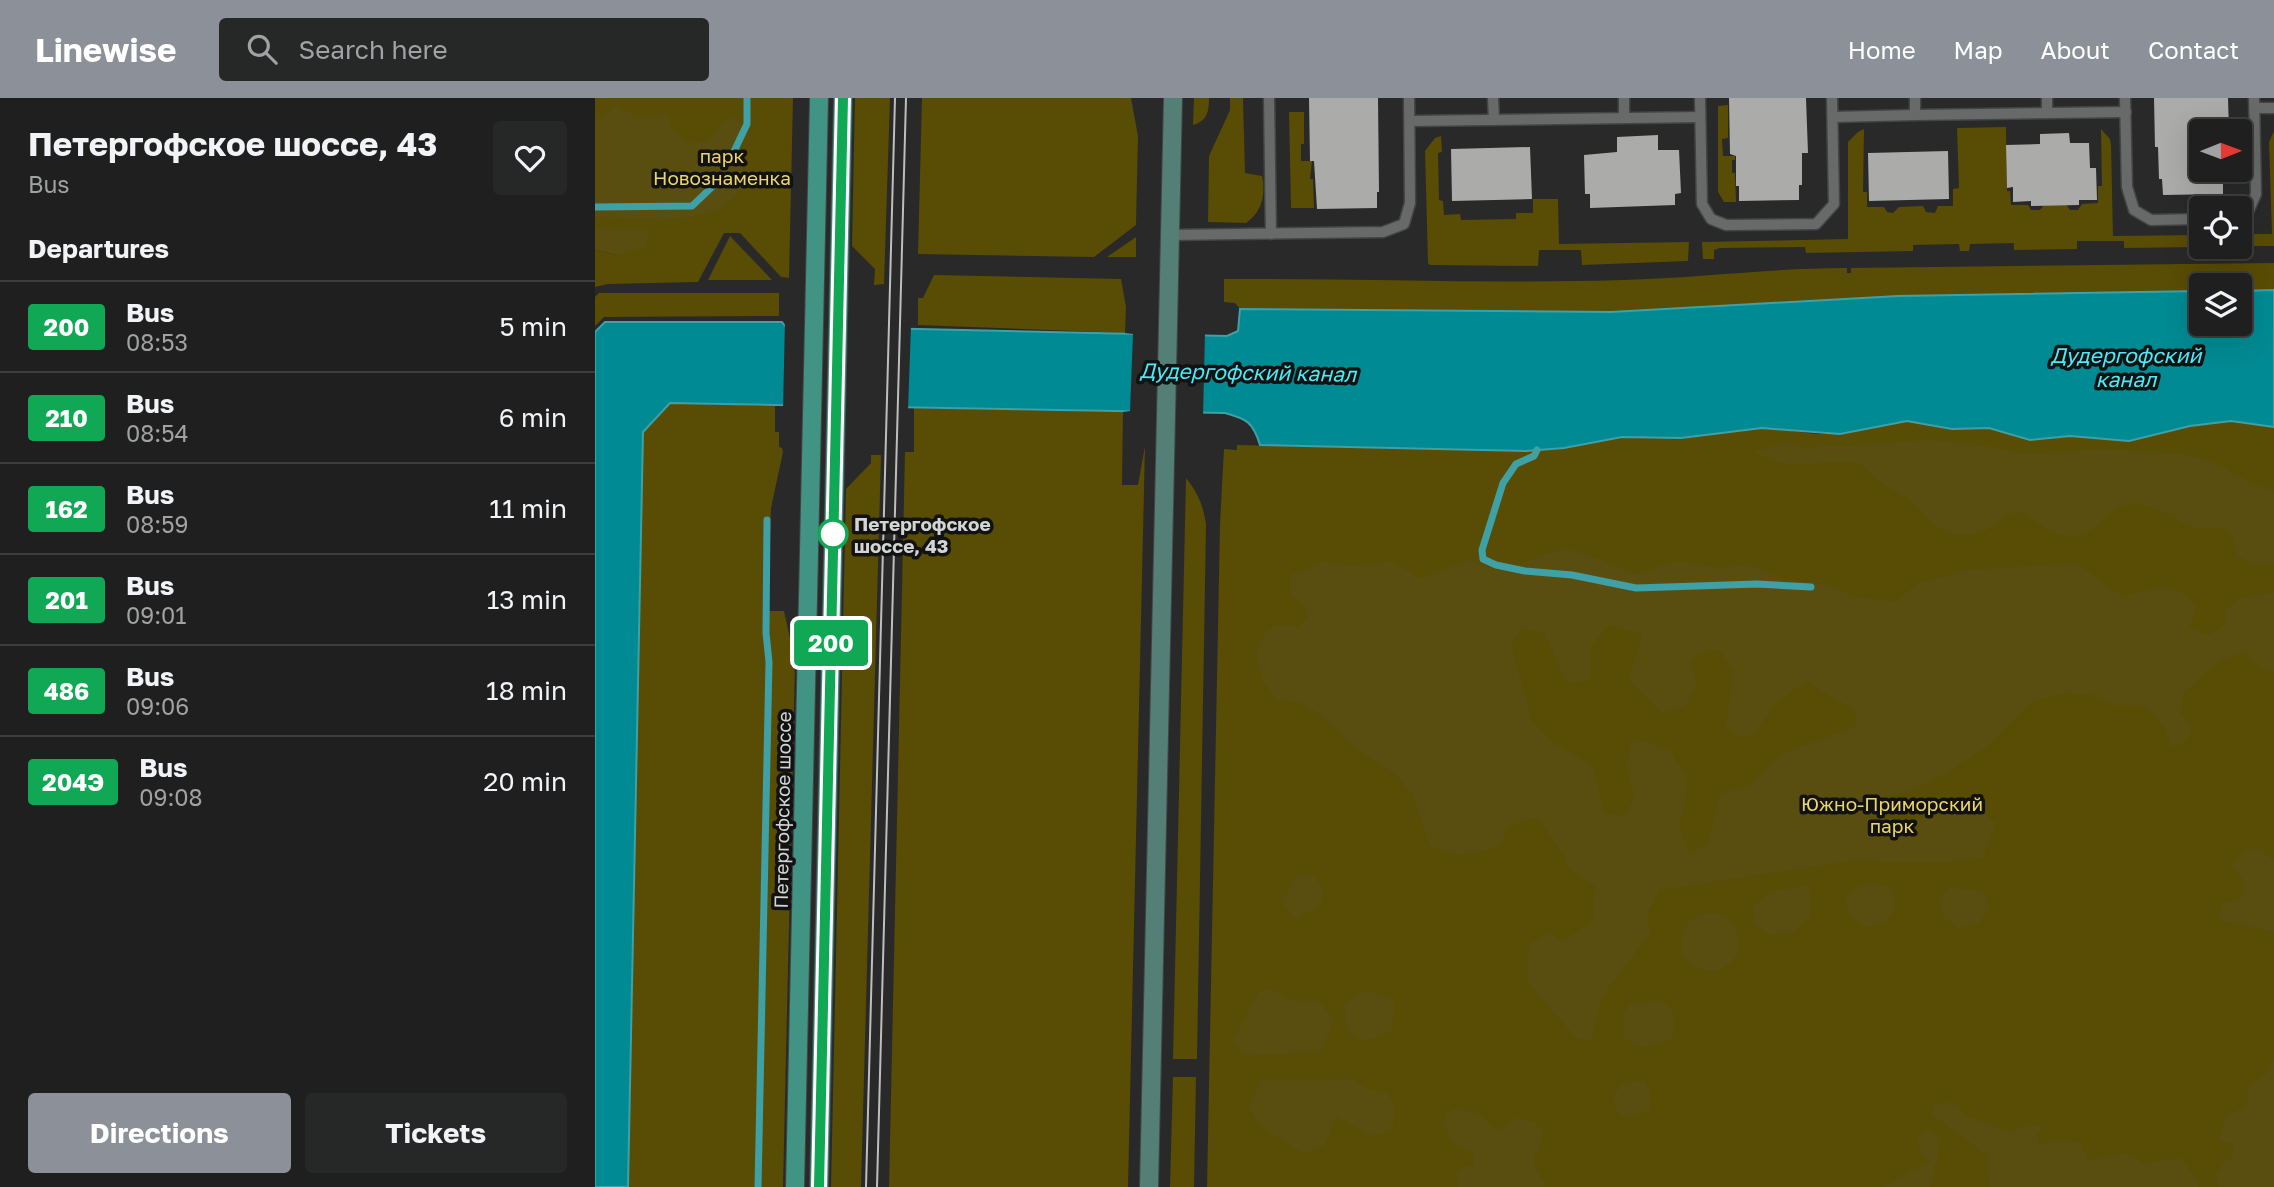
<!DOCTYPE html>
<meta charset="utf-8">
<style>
:root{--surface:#1e1f1e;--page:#262727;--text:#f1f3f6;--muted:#a1a2a4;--line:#3c3d3c;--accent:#8c9099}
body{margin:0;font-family:"Golos Text",sans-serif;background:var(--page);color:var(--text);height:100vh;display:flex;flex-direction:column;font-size:26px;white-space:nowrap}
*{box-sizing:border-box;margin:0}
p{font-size:23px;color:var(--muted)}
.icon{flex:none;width:38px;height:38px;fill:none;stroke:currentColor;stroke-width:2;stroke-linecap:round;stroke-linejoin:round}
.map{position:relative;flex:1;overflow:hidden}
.details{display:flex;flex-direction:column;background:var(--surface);width:595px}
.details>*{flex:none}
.badge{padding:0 14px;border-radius:5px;font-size:24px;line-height:46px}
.needle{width:46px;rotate:89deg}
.fabs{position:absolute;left:1594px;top:21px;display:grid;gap:14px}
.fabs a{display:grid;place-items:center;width:63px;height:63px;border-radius:7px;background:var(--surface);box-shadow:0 7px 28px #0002,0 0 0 2px var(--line);font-size:35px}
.map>.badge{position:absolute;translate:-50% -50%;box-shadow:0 0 0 4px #fff}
h2{padding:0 28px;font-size:26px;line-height:63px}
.round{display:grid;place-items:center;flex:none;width:74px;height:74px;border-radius:7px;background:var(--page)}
.overview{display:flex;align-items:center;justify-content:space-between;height:119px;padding:0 28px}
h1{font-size:33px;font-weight:700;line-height:52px}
.primary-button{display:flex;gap:14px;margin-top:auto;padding:14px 28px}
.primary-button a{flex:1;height:80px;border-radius:7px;background:var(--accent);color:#fff;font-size:28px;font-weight:700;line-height:80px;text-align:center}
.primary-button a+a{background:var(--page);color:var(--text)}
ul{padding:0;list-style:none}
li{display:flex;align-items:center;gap:21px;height:91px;padding:0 28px;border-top:2px solid var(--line)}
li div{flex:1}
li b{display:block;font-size:26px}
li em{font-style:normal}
li .badge{min-width:77px;font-weight:700;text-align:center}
header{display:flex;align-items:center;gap:42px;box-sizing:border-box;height:98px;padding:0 35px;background:var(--accent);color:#fff}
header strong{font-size:33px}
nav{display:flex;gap:38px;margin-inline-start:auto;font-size:24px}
.search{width:490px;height:63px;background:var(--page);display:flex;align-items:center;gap:18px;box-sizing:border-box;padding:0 24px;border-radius:7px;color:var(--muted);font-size:26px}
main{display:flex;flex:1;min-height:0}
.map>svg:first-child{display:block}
</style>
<header>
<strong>Linewise</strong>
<div class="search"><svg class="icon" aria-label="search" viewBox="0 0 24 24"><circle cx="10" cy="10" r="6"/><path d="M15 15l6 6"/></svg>Search here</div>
<nav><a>Home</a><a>Map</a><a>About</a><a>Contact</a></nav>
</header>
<main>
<section class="details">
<div class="overview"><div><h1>Петергофское шоссе, 43</h1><p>Bus</p></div><a class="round"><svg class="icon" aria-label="heart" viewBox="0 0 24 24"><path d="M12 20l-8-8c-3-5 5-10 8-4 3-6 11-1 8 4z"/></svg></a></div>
<h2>Departures</h2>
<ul>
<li><span class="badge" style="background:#10a855;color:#fff">200</span><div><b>Bus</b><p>08:53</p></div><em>5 min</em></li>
<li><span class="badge" style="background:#10a855;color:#fff">210</span><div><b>Bus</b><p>08:54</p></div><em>6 min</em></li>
<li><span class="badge" style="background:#10a855;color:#fff">162</span><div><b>Bus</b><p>08:59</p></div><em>11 min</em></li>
<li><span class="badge" style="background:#10a855;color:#fff">201</span><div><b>Bus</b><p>09:01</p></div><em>13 min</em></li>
<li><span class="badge" style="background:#10a855;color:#fff">486</span><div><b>Bus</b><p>09:06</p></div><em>18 min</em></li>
<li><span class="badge" style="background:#10a855;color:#fff">204Э</span><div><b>Bus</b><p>09:08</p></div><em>20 min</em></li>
</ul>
<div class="primary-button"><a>Directions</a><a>Tickets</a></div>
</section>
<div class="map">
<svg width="1679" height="1089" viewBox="0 0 1679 1089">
<rect width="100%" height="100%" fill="#282928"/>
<!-- green -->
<g fill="#594c04">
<path d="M 0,0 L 198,0 L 194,180 L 186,179 L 145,135 L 129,135 L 103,184 L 13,186 L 0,189 L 0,152 L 21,157 L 0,137 Z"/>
<path d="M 260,0 L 295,0 L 289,186 L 279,187 L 280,171 L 257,148 Z"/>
<path d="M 327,0 L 536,0 L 543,38 L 541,127 L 499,159 L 323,156 Z"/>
<path d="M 599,0 L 614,0 C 614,14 612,23 598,27 Z"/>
<path d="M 635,0 L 648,0 L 650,75 L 667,78 C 671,97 667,114 651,125 L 613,124 L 614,58 L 635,12 Z"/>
<path d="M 1133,7 L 1133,40 L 1127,41 L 1128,58 L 1140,58 L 1140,62 L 1137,62 L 1137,75 L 1140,75 L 1141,104 L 1129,104 L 1123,94 L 1123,8 Z"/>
<path d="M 694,14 L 709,14 L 709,46 L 706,46 L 706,63 L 717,63 L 715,81 L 718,81 L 719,110 L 696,110 Z"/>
<path d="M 1411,29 L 1412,93 L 1415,93 L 1416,107 L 1433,107 L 1436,112 L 1444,112 L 1447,110 L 1448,106 L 1471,106 L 1475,112 L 1483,112 L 1487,106 L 1503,105 L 1503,88 L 1507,88 L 1506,31 L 1515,41 L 1516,47 L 1518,138 L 1606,137 L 1606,149 L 1529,150 L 1529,143 L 1482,143 L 1482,151 L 1419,152 L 1419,145 L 1375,146 L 1374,153 L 1365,153 L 1364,146 L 1318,147 L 1318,153 L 1211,155 L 1210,149 L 1125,150 L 1119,152 L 1119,161 L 1108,161 L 1107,144 L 1253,141 L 1253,44 L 1263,34 L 1269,31 L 1268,94 L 1272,94 L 1272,109 L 1289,109 L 1292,114 L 1298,115 L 1304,109 L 1328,108 L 1331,114 L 1340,115 L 1343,108 L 1358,108 L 1358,91 L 1364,90 L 1362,30 Z"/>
<path d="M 1679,33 L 1679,148 L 1657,148 L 1656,140 L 1645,140 L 1645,136 L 1677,136 L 1674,44 Z"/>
<path d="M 846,38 L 847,54 L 843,55 L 844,102 L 848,103 L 849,117 L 865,116 L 866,122 L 921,121 L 921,115 L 938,115 L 938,101 L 963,101 L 964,146 L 1094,144 L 1093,163 L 987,167 L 986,152 L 944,152 L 943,168 L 835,167 L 833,165 L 830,53 L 840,40 Z"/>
<path d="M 135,138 L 177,182 L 113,182 Z"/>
<path d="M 541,139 L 541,159 L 512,159 Z"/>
<path d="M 1679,165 L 1679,192 L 1645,193 L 1645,187 L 1606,187 L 1606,193 L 1303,198 L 1016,214 L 645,211 L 640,205 L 629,204 L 629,181 C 762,180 895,186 1028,182 C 1103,180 1177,170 1252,170 L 1252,175 L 1256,175 L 1256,170 Z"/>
<path d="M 339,177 L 526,181 L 531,209 L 530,235 L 323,227 L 323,200 L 328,200 Z"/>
<path d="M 4,195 L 184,195 L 184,218 L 9,219 L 0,228 L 0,199 Z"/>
<path d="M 75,305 L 180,308 L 180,334 L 184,334 L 184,349 L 187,350 L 188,354 L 176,410 L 173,513 L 189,513 L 200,564 L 188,1089 L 33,1089 L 48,334 Z"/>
<path d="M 319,310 L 528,314 L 527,387 L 543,387 L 550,348 L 533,1089 L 294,1089 L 310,354 L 319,354 Z"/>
<path d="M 1312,323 L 1366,331 L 1394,330 L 1435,342 L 1475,338 L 1534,343 L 1595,328 L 1636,323 L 1679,329 L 1679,1089 L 612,1089 L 625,426 L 629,351 L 642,352 L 642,347 L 931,353 L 969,350 L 1027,339 L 1086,340 L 1167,330 C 1186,330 1204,335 1223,336 C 1257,337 1280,327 1312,323 Z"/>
<path d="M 276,357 L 286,357 L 266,1089 L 236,1089 L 251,391 L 276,365 Z"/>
<path d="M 591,380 C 603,395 608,407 611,426 L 602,961 L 578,961 Z"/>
<path d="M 578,979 L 601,979 L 599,1089 L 575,1089 Z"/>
</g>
<!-- forest -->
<g fill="#594e10" fill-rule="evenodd">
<path d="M 23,8 C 37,20 54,20 71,15 L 78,31 L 94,45 L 113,44 L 127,25 L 140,19 L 146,26 C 146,47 151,71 143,91 C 128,132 35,119 0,119 L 0,22 Z"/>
<path d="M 0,131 L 55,131 L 51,149 L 21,157 L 0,152 Z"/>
<path d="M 1334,342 L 1397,349 L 1430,356 L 1508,351 L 1588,356 L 1616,363 L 1659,386 L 1679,393 L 1679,466 L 1657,466 L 1643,458 L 1635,433 C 1620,428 1610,432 1598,429 C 1576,422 1556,402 1532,407 C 1521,409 1513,416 1506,424 C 1477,454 1453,430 1425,414 L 1410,417 C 1392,441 1357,444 1334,422 C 1329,417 1326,411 1320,406 C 1309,396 1295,392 1284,383 C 1277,378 1272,368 1263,366 C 1244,362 1224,366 1204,367 C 1188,367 1172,361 1158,354 L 1193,344 L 1211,351 L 1226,346 L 1245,348 Z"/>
<path d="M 969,450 L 1008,462 L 1041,477 L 1081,463 L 1126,470 L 1155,466 L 1188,481 L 1224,485 L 1262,499 L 1301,504 L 1321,486 L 1371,472 L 1480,465 L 1502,479 L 1518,493 L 1528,498 L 1569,489 L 1590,496 L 1602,510 L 1594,530 L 1613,537 L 1631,526 L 1631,511 L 1646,500 L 1679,494 L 1679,575 L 1668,572 L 1648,554 L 1624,563 L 1587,596 L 1586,615 L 1597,632 L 1588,646 L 1577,649 L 1569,628 L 1550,607 L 1518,607 L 1498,597 L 1470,595 L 1436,604 L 1389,651 L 1335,685 L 1300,698 L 1289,710 L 1291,719 L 1308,723 L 1382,709 L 1401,725 L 1388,760 L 1344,765 L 1254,763 L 1065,792 L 1052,816 L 1055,835 L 1051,841 L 1006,900 L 996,944 L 979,938 L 932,883 L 934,846 L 954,835 L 967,843 L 998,824 L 1000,788 L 972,770 L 970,760 L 942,719 L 913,728 L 907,747 C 881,755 859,762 835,748 L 817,696 L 799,675 L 759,650 L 729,619 L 706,605 L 680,601 L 667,581 L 661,552 C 673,528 676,525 704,529 L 713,517 L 707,506 L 696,497 L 696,476 L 713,472 L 729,463 C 752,470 773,467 797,463 L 826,481 L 872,462 L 904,473 ZM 1014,527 L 1048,536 L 1033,582 L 1067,615 L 1090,608 L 1103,587 L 1096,566 L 1103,556 L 1125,552 L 1138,572 L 1131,629 L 1145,639 L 1161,636 L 1179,605 L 1212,584 L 1261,613 L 1261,628 L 1184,657 L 1156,687 L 1125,696 L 1112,747 L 1094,754 L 1085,728 L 1093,682 L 1075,652 L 1038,640 L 1031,668 L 1039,700 L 1030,717 L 1010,716 L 997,667 L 960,646 L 936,622 L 916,546 L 927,529 L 950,536 L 971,585 L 995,583 L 995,550 Z"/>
<path d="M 1651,751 L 1665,751 L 1679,763 L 1679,834 L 1623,822 L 1627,806 L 1647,799 L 1650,784 L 1637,767 Z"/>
<path d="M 718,776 L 729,793 L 726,807 L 701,821 L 687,805 L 700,779 Z"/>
<path d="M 1280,784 L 1297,790 L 1301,809 L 1290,825 L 1271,829 L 1255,818 L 1251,799 L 1264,788 Z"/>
<path d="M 1213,787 L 1217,808 L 1215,819 L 1200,833 L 1174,836 L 1160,827 L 1159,807 L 1175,794 Z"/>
<path d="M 1355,789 L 1388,794 L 1394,810 L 1383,826 L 1364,830 L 1348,819 L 1344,800 Z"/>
<circle cx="1115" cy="844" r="29"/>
<path d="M 677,891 L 700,903 L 724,903 L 739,922 L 726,954 L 648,958 L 638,943 L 664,894 Z"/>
<path d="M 773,891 L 801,904 L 796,934 L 768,944 L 752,931 L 749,906 Z"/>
<path d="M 1064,902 L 1078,912 L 1078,940 C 1060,948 1046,952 1029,941 L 1029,914 L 1038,904 L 1052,906 Z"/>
<path d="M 1679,959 L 1679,1089 L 1624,1089 L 1621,1078 L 1629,1064 L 1638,1058 L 1638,1046 L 1624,1043 L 1630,1018 L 1652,1008 L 1653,990 L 1671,976 Z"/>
<path d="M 758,981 L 774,992 L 792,994 L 801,1010 L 797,1033 L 776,1038 L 742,1018 L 729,1048 L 709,1056 L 668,1030 L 654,1010 L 666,982 Z"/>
<path d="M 1049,983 L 1055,993 L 1055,1010 L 1044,1018 L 1028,1018 L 1020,1010 L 1020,995 L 1029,985 Z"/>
<path d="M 1354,1004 L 1365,1009 L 1370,1017 L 1415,1034 L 1432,1026 L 1449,1029 L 1442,1037 L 1443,1046 L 1464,1041 L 1486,1045 L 1493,1063 L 1530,1055 L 1550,1066 L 1586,1059 L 1604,1086 L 1603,1089 L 1394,1089 L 1392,1057 L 1337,1017 L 1338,1006 Z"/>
<path d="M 864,1009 L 888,1019 L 901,1033 L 920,1020 L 940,1024 L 949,1035 L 938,1065 L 949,1084 L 949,1089 L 862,1089 L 862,1072 L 879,1066 L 879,1055 L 861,1047 L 848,1028 L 851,1015 Z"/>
<path d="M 1333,1031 L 1345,1041 L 1343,1059 L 1335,1089 L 1287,1089 C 1304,1082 1318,1070 1336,1065 L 1325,1054 L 1322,1041 L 1326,1035 Z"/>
</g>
<!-- water -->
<path fill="#008a93" stroke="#3fa0a6" stroke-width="2" d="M 1679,192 L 1679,329 L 1636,323 L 1595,328 L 1534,343 L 1475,338 L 1435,342 L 1394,330 L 1357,331 L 1312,323 L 1245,336 L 1167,330 L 1086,340 L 1027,339 L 969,350 L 931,353 L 665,347 C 658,324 652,321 630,315 L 75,305 L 48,334 L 33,1089 L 0,1089 L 0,234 L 10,224 L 187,224 L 190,228 L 632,238 L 643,233 L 645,211 L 1016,214 L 1303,198 L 1606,193 L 1606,226 L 1645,226 L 1645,193 Z"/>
<!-- pier -->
<g fill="#282928">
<path d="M 190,222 L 191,224 L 316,227 L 313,313 L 188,311 Z"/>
<path d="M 530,231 L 610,234 L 608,319 L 528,317 L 528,314 L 535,313 L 538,236 L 530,235 Z"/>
</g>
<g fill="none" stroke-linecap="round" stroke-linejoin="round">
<!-- stream -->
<g stroke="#3fa0a6" stroke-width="7">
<path d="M 134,64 L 152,26 L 152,0"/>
<path d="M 0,109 L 97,108 L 118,88"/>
<path d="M 942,352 L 939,358 L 921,366 L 908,385 L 887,452 L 888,461 L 901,467 L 930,473 L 977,477 L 1041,490 L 1162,486 L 1216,489"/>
<path d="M 163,1089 L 174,564 L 171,535 L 172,422"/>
</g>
</g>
<!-- building -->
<g fill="#abaca9">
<path d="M 714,0 L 783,0 L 784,94 L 782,94 L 782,110 L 722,111 L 719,63 L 715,63 Z"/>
<path d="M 1134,0 L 1211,0 L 1213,55 L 1207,55 L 1207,87 L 1204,87 L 1204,102 L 1144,103 L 1144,88 L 1141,88 L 1141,58 L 1135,56 Z"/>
<path d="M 1559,0 L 1633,0 L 1634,33 L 1606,33 L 1606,72 L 1628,72 L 1628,96 L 1568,97 L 1567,81 L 1564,81 L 1563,49 L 1560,49 Z"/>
<path d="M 1474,35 L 1475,45 L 1494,45 L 1495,70 L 1501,70 L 1502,102 L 1484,102 L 1484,107 L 1436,108 L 1436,103 L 1418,104 L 1418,89 L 1412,90 L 1411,47 L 1445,46 L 1445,36 Z"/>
<path d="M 1063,37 L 1063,52 L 1084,52 L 1086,95 L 1080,96 L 1080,107 L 995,110 L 995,96 L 990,96 L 989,57 L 1022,54 L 1022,39 Z"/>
<path d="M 935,49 L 937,101 L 857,103 L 856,51 Z"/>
<path d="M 1353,53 L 1354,101 L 1274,103 L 1273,55 Z"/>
</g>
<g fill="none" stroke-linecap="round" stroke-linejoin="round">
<defs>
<g id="lane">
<path d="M 674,0 L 676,136"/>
<path d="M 898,0 L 899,22"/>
<path d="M 1105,0 L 1107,106 L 1116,121 L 1131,127 L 1221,126 L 1239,106 L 1237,0"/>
<path d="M 1320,0 L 1320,17 L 1531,14"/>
<path d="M 1452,0 L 1452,15"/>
<path d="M 1530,0 L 1532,89 L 1539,112 L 1556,122 L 1606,121"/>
<path d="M 1660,10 L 1679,10"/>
<path d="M 1029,19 L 1029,0"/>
<path d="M 1238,19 L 1320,17"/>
<path d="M 815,23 L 1105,19"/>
<path d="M 1645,118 L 1653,114 L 1661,96 L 1659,0"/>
<path d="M 575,137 L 788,134 L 809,126 L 815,105 L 814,0"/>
</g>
<path id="secondary" d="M 554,1089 L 578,0"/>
<g id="primary">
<path d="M 200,1089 L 224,0"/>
<path d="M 224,1089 L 248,0"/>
</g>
</defs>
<!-- lane casing -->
<use href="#lane" stroke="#434544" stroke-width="13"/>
<!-- secondary casing -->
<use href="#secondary" stroke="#434544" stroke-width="20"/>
<!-- primary casing -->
<use href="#primary" stroke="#434544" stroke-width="20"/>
<!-- lane -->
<use href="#lane" stroke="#676a68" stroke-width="10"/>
<!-- secondary -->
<use href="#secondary" stroke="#547f76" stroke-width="18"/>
<!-- primary -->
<use href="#primary" stroke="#419384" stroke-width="18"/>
<!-- tram -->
<g stroke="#bdbfbe" stroke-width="2">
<path d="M 271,1089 L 300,0"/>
<path d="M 282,1089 L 311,0"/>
</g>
</g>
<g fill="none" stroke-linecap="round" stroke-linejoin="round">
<defs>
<path id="line" d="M 224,1089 L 248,0"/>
</defs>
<!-- line casing -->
<use href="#line" stroke="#fff" stroke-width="16"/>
<!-- line -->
<use href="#line" stroke="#10a855" stroke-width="10"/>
</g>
<!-- markers -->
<circle fill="#fff" stroke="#10a855" stroke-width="3.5" cx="238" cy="436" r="14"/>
<g text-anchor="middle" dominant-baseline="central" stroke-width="7" stroke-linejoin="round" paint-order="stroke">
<!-- park labels -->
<g font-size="19" fill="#ecd66c" stroke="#111211">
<text x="127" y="57">парк<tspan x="127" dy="22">Новознаменка</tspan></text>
<text x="1297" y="705">Южно-Приморский<tspan x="1297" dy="22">парк</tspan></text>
</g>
<!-- stop labels -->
<g font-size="19" font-weight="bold" fill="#d3d5d4" stroke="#111211" text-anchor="start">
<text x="259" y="425">Петергофское<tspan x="259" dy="22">шоссе, 43</tspan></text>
</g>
<!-- street labels -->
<g font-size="19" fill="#d3d5d4" stroke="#111211">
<text transform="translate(187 712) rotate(-89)">Петергофское шоссе</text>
</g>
<!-- water labels -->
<g font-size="21" font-style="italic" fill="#4ceaf7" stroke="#111211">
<text x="1531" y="257">Дудергофский<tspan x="1531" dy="24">канал</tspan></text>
<text transform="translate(653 274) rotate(1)">Дудергофский канал</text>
</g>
</g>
</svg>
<div class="fabs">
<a><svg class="needle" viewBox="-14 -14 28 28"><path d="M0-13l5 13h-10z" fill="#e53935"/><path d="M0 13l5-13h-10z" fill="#a1a2a4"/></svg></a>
<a><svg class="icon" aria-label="locate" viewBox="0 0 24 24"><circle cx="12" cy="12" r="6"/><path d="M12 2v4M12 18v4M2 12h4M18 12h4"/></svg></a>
<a><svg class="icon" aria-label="layers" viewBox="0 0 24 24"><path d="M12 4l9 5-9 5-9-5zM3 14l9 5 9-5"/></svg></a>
</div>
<b class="badge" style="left:236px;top:545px;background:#10a855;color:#fff">200</b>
</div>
</main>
